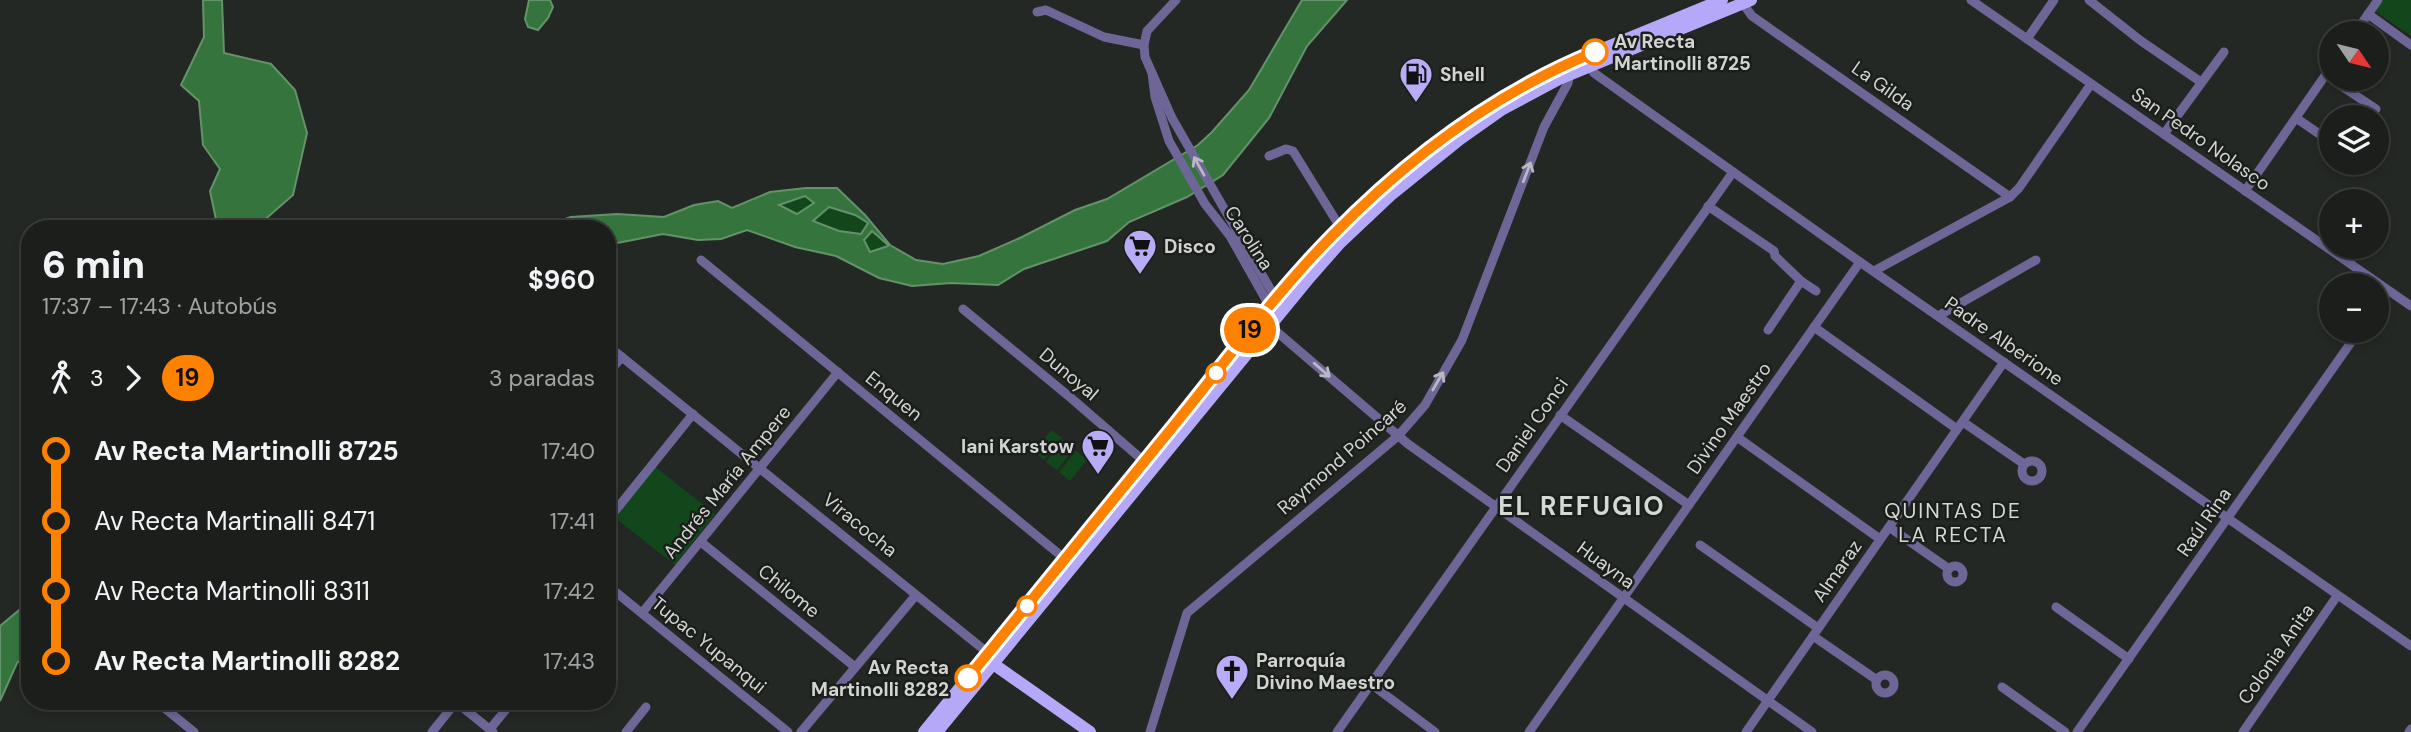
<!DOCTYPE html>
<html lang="es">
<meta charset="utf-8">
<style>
:root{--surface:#1b1e1b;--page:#282b28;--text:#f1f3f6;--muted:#a0a2a3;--line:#393c3a}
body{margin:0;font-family:"DM Sans",sans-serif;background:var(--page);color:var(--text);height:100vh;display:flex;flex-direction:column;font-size:26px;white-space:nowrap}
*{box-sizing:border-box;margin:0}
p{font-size:23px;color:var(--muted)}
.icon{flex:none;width:38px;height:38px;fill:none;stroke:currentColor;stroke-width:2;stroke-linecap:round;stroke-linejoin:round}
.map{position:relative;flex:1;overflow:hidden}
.details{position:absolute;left:21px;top:220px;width:595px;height:490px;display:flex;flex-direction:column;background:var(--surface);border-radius:28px;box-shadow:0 4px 10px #0003,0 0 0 2px var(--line)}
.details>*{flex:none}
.badge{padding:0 14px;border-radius:23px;font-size:24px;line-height:46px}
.needle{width:46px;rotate:125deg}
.buttons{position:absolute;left:2319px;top:21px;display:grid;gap:14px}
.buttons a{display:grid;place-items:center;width:70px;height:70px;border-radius:50%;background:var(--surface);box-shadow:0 4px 10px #0003,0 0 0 2px var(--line);font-size:35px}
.map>.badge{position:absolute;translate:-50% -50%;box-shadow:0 0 0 4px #fff}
.legs{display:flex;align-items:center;gap:10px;height:77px;padding:0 21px;font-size:23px}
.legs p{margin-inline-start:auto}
.headline{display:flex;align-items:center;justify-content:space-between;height:119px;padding:0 21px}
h1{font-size:38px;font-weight:800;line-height:52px}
ul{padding:0 21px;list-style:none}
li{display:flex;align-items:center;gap:24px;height:70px;font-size:26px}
li i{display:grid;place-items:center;width:10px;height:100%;margin:0 9px;background:currentColor}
li i::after{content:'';width:18px;height:18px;margin:-9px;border:5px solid;border-radius:50%;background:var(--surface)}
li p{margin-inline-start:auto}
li:first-child i{background:linear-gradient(#0000 50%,currentColor 0)}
li:last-child i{background:linear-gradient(currentColor 50%,#0000 0)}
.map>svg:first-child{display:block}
</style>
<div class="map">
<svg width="2411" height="732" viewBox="0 0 2411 732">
<rect width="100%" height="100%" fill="#242824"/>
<!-- green -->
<g fill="#12471b">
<path d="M 2383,0 L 2411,0 L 2411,36 L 2375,11 Z"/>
<path d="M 805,196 L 815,203 L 797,215 L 778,205 Z"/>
<path d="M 829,207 L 855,215 L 868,222 L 860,234 L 839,231 L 812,221 Z"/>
<path d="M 872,231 L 889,246 L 870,252 L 864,240 Z"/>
<path d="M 1051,430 L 1062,438 L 1044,460 L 1034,451 Z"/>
<path d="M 1063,440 L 1074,449 L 1057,470 L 1046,462 Z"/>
<path d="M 1076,451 L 1087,460 L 1070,481 L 1059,472 Z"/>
<path d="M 654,466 L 715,514 L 675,565 L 614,517 Z"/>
</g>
<!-- water -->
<g fill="#35753d" stroke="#64926a" stroke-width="2" fill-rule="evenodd">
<path d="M 203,0 L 222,0 L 224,53 L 271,64 L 295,90 L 307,133 L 293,195 L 254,229 L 218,229 L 210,191 L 220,169 L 203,145 L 199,101 L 181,85 L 204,37 Z"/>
<path d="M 529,0 L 550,0 L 553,7 L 548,18 L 538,30 L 528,27 L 525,19 Z"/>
<path d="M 1302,0 L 1347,0 L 1307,46 L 1269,118 L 1223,175 L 1187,197 L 1129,222 L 1107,241 L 1024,269 L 998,285 L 951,283 L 912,286 L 879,278 L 836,256 L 795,247 L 747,230 L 721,239 L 698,240 L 663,234 L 607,245 L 607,229 L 534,229 L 571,217 L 617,214 L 664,217 L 694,205 L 718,201 L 732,208 L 770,192 L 806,188 L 837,188 L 865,215 L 890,245 L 916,260 L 943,264 L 979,256 L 1022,237 L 1075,210 L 1107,199 L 1198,145 L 1212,132 L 1249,90 ZM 805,196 L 814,203 L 797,214 L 779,205 ZM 829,207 L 855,215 L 868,223 L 861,234 L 839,231 L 813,221 ZM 872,231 L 888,245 L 888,246 L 870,252 L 864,240 Z"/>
<path d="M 30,601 L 30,652 L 17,663 L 0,701 L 0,626 Z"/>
</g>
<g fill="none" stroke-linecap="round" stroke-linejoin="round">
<!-- minor -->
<g stroke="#6e6697" stroke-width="9">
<path d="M 1176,0 L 1147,31 L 1144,45 L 1145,57 L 1172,118 L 1276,299"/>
<path d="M 1971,0 L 2411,306"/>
<path d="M 2089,0 L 2141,41 L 2201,82"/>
<path d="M 1741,1 L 1752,16 L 2010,197"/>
<path d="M 1037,12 L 1046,10 L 1104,37 L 1144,45"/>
<path d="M 2368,14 L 2411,45"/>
<path d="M 2355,33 L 2378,0"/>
<path d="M 2027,39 L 2054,0"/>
<path d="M 1587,64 L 1594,73 L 1860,262 L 2411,646"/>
<path d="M 1152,73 L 1155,97 L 1169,141 L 1205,204 L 1230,236 L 1270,307 L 1272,316 L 1270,326 L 1408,444 L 1812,732"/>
<path d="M 2331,79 L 2376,109 L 2370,117"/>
<path d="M 2296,118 L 2331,142"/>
<path d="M 2164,134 L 2224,52"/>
<path d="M 1269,156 L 1286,149 L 1293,151 L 1340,227"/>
<path d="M 2245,191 L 2331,67"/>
<path d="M 1708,206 L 1774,251 L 1775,256 L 1801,281 L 1816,291"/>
<path d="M 701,260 L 1065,559"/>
<path d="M 1874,271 L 2010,197 L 2019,188 L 2091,84"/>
<path d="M 2376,305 L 2387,290"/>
<path d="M 963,309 L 1071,398 L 1146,463"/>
<path d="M 1938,316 L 2036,260"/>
<path d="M 1814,327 L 1957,429"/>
<path d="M 1768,330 L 1801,281"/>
<path d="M 607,345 L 988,653 L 990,658"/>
<path d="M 607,374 L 622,357"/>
<path d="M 1560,415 L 1689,505"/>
<path d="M 1963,422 L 2024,464"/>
<path d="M 1737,437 L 1880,539"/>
<circle cx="2032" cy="471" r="10"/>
<path d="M 607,521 L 693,414"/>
<path d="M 1889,527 L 1949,569"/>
<path d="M 701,542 L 855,667"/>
<path d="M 1700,545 L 1818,628"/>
<circle cx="1955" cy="574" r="8"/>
<path d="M 607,585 L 788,732"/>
<path d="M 2056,607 L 2129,659"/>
<path d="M 642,613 L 838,372"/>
<path d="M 1813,636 L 1877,680"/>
<circle cx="1885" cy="684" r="9"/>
<path d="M 1371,684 L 1435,732"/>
<path d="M 2002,687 L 2065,732"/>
<path d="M 157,702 L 194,732"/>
<path d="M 456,702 L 493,732"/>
<path d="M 490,729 L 512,702"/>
<path d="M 432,732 L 456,702"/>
<path d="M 626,732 L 646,707"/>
<path d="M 801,732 L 916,595"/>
<path d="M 1150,732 L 1187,613 L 1398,436 L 1425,405 L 1462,340 L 1544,127 L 1568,83 L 1570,72"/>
<path d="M 1337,732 L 1733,172"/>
<path d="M 1529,732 L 1860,262"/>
<path d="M 1746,732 L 2004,362"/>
<path d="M 2077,732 L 2359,331"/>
<path d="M 2243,732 L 2337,596"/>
<path d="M 2409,732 L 2411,729"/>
</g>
<!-- major -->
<g stroke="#b6a8f9" stroke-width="12">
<path d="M 992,663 L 1090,732"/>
<path d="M 924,732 L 1249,331 L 1321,247 L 1370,200 L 1455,129 L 1506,95 L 1583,57 L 1722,0"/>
<path d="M 937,732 L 1310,277 L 1339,244 L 1392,194 L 1460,139 L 1501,110 L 1559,79 L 1751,0"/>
</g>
</g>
<!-- one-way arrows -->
<defs><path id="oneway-shaft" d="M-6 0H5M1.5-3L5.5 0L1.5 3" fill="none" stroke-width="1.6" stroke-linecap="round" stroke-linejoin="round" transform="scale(1.75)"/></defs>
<g stroke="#b9b8c3">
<use href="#oneway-shaft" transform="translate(1199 166) rotate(-119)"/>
<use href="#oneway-shaft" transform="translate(1527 172) rotate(-69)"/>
<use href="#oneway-shaft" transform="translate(1322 370) rotate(41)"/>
<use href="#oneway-shaft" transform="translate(1438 381) rotate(-60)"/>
</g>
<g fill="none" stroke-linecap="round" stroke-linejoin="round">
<defs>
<path id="line-1" d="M 968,678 C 1037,593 1107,508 1176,423 C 1227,360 1275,294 1332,236 C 1407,159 1495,93 1595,52"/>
</defs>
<!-- line-1 casing -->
<use href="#line-1" stroke="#fff" stroke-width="16"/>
<!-- line-1 -->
<use href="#line-1" stroke="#ff8100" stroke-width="10"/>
</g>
<!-- icons -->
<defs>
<symbol id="fuel-pin" viewBox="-11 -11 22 30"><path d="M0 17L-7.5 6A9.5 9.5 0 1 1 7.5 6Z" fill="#b8abf7" stroke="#1b1f1b"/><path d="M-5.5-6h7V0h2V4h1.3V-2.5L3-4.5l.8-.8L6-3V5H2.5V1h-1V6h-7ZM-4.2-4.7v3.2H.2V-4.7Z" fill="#111"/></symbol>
<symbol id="supermarket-pin" viewBox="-11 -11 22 30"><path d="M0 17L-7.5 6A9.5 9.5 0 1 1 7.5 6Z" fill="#b8abf7" stroke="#1b1f1b"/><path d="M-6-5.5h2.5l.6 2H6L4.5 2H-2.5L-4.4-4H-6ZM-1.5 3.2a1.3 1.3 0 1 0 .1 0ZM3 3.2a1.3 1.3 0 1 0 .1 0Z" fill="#111"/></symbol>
<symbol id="church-pin" viewBox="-11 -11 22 30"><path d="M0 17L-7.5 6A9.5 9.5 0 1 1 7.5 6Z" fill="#b8abf7" stroke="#1b1f1b"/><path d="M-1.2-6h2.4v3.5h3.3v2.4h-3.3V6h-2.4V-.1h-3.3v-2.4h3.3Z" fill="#111"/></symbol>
</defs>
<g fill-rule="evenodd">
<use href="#fuel-pin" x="1397" y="55" width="38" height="52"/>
<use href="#supermarket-pin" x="1121" y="227" width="38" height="52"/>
<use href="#supermarket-pin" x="1079" y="427" width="38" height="52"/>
<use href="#church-pin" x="1213" y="652" width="38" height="52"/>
</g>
<!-- markers -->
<g fill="#fff" stroke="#ff8100" stroke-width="3.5">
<circle cx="1595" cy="52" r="12"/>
<circle cx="1216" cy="373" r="9"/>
<circle cx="1027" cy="606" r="9"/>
<circle cx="968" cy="678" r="12"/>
</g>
<g text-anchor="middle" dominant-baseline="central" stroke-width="5" stroke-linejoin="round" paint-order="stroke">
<!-- stop labels -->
<g font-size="19" font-weight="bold" fill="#d2d4d2" stroke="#1b1f1b" text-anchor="start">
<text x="1614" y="41">Av Recta<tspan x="1614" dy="22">Martinolli 8725</tspan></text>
<text x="949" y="667" text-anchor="end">Av Recta<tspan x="949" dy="22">Martinolli 8282</tspan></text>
</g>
<!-- poi labels -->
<g font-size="19" font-weight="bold" fill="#d2d4d2" stroke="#1b1f1b" text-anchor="start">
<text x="1440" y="74">Shell</text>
<text x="1164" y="246">Disco</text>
<text x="1074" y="446" text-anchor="end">Iani Karstow</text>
<text x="1256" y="660">Parroquía<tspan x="1256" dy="22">Divino Maestro</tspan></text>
</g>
<!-- street labels -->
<g font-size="19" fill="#d2d4d2" stroke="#1b1f1b">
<text transform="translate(1883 86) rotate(35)">La Gilda</text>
<text transform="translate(2201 139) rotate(35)">San Pedro Nolasco</text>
<text transform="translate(1249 238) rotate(57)">Carolina</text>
<text transform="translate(2004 341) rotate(35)">Padre Alberione</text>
<text transform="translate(1069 374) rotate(40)">Dunoyal</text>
<text transform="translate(894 396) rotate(39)">Enquen</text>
<text transform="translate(1729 418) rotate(-55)">Divino Maestro</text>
<text transform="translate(1532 425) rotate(-55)">Daniel Conci</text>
<text transform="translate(1342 457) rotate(-41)">Raymond Poincaré</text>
<text transform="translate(727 482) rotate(-51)">Andrés María Ampere</text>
<text transform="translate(2204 522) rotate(-55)">Raúl Rina</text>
<text transform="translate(860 525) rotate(39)">Viracocha</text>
<text transform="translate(1606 565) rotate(36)">Huayna</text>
<text transform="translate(1837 571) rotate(-55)">Almaraz</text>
<text transform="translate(789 591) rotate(39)">Chilome</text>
<text transform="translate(709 645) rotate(39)">Tupac Yupanqui</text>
<text transform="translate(2276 654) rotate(-55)">Colonia Anita</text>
</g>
<!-- neighbourhood labels -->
<g font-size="21" letter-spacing="2" fill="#d4d9d4" stroke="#1b1f1b">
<text x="1953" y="511">QUINTAS DE<tspan x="1953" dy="24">LA RECTA</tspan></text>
</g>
<!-- district labels -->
<g font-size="26" font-weight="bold" letter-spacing="2" fill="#d4d9d4" stroke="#1b1f1b">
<text x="1582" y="506">EL REFUGIO</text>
</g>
</g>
</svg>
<div class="buttons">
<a><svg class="needle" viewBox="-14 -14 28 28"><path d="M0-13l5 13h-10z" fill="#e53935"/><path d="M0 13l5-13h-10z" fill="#a0a2a3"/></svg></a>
<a><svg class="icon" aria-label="layers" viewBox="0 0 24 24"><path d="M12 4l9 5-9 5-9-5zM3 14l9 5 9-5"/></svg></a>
<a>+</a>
<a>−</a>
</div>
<b class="badge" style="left:1250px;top:330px;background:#ff8100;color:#111">19</b>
<section class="details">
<div class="headline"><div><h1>6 min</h1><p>17:37 – 17:43 · Autobús</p></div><b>$960</b></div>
<div class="legs"><svg class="icon" aria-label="walk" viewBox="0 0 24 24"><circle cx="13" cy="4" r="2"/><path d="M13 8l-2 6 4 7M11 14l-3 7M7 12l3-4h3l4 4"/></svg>3<svg class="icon" aria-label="forward" viewBox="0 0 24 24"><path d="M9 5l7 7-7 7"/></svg><b class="badge" style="background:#ff8100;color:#111">19</b><p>3 paradas</p></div>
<ul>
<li><i style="color:#ff8100"></i><b>Av Recta Martinolli 8725</b><p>17:40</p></li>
<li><i style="color:#ff8100"></i><span>Av Recta Martinalli 8471</span><p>17:41</p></li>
<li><i style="color:#ff8100"></i><span>Av Recta Martinolli 8311</span><p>17:42</p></li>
<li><i style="color:#ff8100"></i><b>Av Recta Martinolli 8282</b><p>17:43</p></li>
</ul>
</section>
</div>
